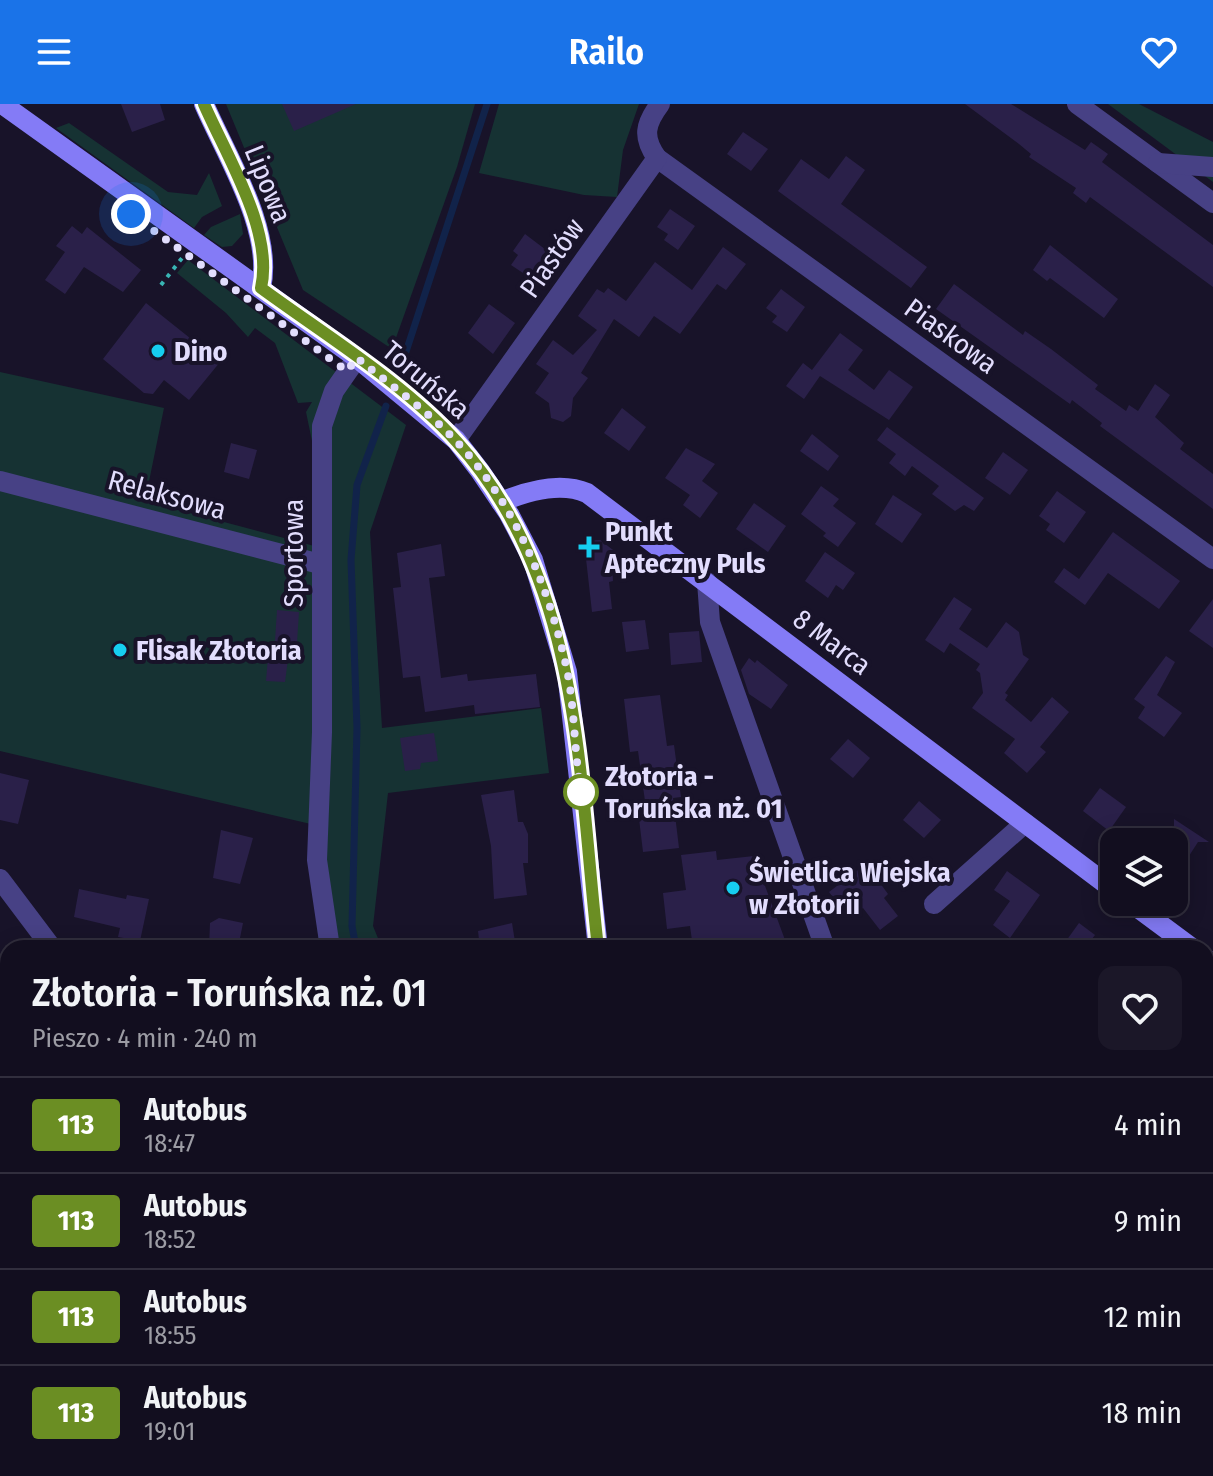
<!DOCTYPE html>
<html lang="pl">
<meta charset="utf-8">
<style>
:root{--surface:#120e1f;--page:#1b1728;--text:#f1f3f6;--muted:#9c9ca4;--line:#312e3d;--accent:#1a73e8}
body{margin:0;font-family:"Fira Sans Condensed",sans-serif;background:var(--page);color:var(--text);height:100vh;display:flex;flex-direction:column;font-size:30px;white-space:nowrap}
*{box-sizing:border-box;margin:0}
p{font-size:26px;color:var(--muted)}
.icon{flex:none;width:44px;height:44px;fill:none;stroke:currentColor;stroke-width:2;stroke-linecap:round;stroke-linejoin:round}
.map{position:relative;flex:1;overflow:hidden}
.drawer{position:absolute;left:0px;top:836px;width:1214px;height:536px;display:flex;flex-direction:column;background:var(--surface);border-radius:24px 24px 0 0;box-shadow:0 4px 20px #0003,0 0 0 2px var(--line)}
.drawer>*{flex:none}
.badge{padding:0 16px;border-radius:6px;font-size:28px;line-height:52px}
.buttons{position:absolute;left:1100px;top:724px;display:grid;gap:16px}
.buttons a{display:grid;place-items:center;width:88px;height:88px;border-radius:16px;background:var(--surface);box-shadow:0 4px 20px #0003,0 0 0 2px var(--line);font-size:40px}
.you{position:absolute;width:40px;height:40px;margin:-20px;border:6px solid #fff;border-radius:50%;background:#1a73e8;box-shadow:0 0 0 12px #1a73e833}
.map>.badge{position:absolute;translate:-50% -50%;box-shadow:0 0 0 4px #fff}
.round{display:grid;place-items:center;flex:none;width:84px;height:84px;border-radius:16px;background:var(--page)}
.overview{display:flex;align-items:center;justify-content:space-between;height:136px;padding:0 32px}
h1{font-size:38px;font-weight:600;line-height:60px}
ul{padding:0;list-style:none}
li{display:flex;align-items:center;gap:24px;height:96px;padding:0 32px;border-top:2px solid var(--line)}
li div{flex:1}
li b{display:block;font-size:30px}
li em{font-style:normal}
li .badge{min-width:88px;font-weight:700;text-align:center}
header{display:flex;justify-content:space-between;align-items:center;height:104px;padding:0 32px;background:var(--accent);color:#fff;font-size:36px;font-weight:600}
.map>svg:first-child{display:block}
</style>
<header><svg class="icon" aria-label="menu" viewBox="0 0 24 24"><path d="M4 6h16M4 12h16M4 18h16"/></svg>Railo<svg class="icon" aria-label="heart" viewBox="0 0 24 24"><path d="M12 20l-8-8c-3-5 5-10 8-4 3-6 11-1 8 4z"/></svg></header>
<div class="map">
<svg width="1213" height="1372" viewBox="0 0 1213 1372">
<rect width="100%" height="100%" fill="#181329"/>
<!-- green -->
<g fill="#163233">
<path d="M 226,0 L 475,0 L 457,63 L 392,245 L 303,186 Z"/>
<path d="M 499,0 L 639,0 L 623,46 L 617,93 L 584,91 L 479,69 Z"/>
<path d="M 1108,0 L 1139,0 L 1213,38 L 1213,78 Z"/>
<path d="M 69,19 L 168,88 L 197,91 L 209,69 L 222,102 L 202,113 L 194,124 L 56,24 Z"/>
<path d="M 240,110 L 243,130 L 232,142 L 222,143 L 204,131 L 211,123 Z"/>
<path d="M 188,156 L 406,321 L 370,428 L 382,624 L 541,604 L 549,669 L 388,689 L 373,822 L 382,844 L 319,844 L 317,817 L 328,724 L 0,647 L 0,268 L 164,304 L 145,397 L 318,443 L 312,337 L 306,308 L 312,298 L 298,299 L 275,239 L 255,224 L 248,233 L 226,209 L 177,169 Z"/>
<path d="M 313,1364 L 470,1364 L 473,1372 L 314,1372 Z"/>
</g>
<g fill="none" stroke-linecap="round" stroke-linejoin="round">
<!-- stream -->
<g stroke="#11234a" stroke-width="7">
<path d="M 402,260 L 487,0"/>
<path d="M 356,844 L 352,822 L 357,624 L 351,456 L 357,381 L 386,302"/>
</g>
</g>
<!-- building -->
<g fill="#2a2049">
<path d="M 121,0 L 160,0 L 165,16 L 132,28 Z"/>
<path d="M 282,0 L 356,0 L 294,27 Z"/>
<path d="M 965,0 L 1011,0 L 1085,46 L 1091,38 L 1108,50 L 1102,58 L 1213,141 L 1213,183 L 1090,93 L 1086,99 L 1073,89 L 1076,84 L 1029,53 L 1031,50 L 1019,40 Z"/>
<path d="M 743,28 L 768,45 L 751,67 L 727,50 Z"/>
<path d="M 846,52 L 865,66 L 841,100 L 927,163 L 911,184 L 778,87 L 801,55 L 829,75 Z"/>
<path d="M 670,105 L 695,122 L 678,146 L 664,136 L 668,130 L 657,123 Z"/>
<path d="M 72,122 L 82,130 L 87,123 L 141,166 L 123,188 L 84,163 L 65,190 L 45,176 L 65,148 L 56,142 Z"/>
<path d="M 525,130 L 554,152 L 535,177 L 511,161 L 518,151 L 513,147 Z"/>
<path d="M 1050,141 L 1118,195 L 1104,214 L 1050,174 L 1047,177 L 1033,166 Z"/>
<path d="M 723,143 L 746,160 L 726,186 L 717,180 L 680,230 L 654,212 L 639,233 L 614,215 L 581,269 L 588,274 L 573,294 L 571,312 L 563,318 L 551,314 L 549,299 L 535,289 L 549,269 L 536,260 L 553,236 L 573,251 L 597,226 L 578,212 L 597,185 L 604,189 L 608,184 L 626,197 L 655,158 L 692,186 Z"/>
<path d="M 954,180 L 1023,231 L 1025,227 L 1051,245 L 1098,281 L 1095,285 L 1126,307 L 1129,301 L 1138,307 L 1155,280 L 1170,291 L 1155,313 L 1184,339 L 1180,345 L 1213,370 L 1213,405 L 1100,322 L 1102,319 L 1072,296 L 1070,300 L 936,205 Z"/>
<path d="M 781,185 L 805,203 L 787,228 L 772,218 L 777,212 L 766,204 Z"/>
<path d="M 146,199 L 220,258 L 189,296 L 164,276 L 153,290 L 144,289 L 103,255 Z"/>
<path d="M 489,200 L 515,219 L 493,250 L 468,229 Z"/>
<path d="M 840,229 L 863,246 L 848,266 L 874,286 L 889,266 L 913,283 L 889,316 L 820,272 L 804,295 L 786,282 L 803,259 L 812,266 Z"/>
<path d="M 622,304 L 646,323 L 629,347 L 604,329 Z"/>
<path d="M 887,323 L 984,394 L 974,407 L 964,401 L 955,407 L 932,390 L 939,382 L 912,362 L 905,372 L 889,359 L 896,350 L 877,336 Z"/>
<path d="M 812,330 L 839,352 L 828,367 L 800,347 Z"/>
<path d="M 231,339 L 257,346 L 249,375 L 224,368 Z"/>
<path d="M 686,344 L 715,360 L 702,377 L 718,389 L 700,414 L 683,401 L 690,391 L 665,374 Z"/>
<path d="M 1003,348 L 1028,366 L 1010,391 L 985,374 Z"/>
<path d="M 821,382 L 839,395 L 833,402 L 856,419 L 838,443 L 823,432 L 826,429 L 801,410 Z"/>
<path d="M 1057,387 L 1086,408 L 1064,439 L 1046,426 L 1050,420 L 1039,412 Z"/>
<path d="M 893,391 L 922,410 L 902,439 L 875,420 Z"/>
<path d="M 754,399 L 786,422 L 768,448 L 736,425 Z"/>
<path d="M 1113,428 L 1180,477 L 1159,505 L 1108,469 L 1085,501 L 1054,478 L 1064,464 L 1079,475 Z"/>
<path d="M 600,436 L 617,449 L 618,463 L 612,463 L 613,477 L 609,478 L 612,505 L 592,508 L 584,437 Z"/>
<path d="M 441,440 L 445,472 L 429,474 L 441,574 L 467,570 L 468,577 L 536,570 L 540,603 L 475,610 L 474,601 L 425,608 L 420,572 L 403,574 L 393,484 L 401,483 L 397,449 Z"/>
<path d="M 825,448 L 855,469 L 843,486 L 836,481 L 828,494 L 805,477 Z"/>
<path d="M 954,493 L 972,505 L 959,525 L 987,544 L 1006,518 L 1019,528 L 1023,551 L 1029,555 L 1005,589 L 1008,591 L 1005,596 L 1031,618 L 1052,593 L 1069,608 L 1040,643 L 1046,648 L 1027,669 L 1004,649 L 1015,635 L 972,604 L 983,589 L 980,569 L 976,566 L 980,560 L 950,539 L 944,549 L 925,536 Z"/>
<path d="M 1213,495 L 1213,544 L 1189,527 Z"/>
<path d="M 277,506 L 299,508 L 296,554 L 274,552 Z"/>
<path d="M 645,516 L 649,545 L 626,548 L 622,518 Z"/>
<path d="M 699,527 L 702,558 L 671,561 L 669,529 Z"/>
<path d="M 1166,552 L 1175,558 L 1157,591 L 1182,609 L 1164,633 L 1138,614 L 1145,603 L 1134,595 Z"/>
<path d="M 268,553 L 288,555 L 285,578 L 266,577 Z"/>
<path d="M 749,554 L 755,559 L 757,556 L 788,581 L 771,605 L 749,590 L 741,566 Z"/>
<path d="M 660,591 L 667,642 L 674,641 L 681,693 L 673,694 L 679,744 L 643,748 L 637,698 L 645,697 L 638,647 L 630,648 L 624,595 Z"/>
<path d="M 434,629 L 438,657 L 421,659 L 420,665 L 405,667 L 400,634 Z"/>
<path d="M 848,635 L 870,654 L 853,674 L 830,655 Z"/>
<path d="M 0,669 L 29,676 L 18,720 L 0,716 Z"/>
<path d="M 1100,684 L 1126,703 L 1109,727 L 1083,707 Z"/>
<path d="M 514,686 L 518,718 L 523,718 L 528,730 L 528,759 L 523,759 L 527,791 L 494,795 L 491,742 L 481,691 Z"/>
<path d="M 919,697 L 941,716 L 924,734 L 903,716 Z"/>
<path d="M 1174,715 L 1209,738 L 1198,738 L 1187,755 L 1174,747 L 1174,738 L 1163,738 L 1174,722 Z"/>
<path d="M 221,726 L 253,734 L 240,780 L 213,774 Z"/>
<path d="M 716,747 L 717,756 L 754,752 L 788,844 L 693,844 L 690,822 L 667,825 L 663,789 L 686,786 L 681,751 Z"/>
<path d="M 866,760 L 888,790 L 884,794 L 898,812 L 880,826 L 863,804 L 849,814 L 829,788 Z"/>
<path d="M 1007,767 L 1040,791 L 1010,834 L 993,821 L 1010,797 L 994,786 Z"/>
<path d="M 79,785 L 126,795 L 127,791 L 149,795 L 140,837 L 118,833 L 120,824 L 74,813 Z"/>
<path d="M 219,814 L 243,819 L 238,844 L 209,844 L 210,819 Z"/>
<path d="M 512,819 L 516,844 L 480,844 L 478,827 Z"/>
<path d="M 1079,819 L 1095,831 L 1085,844 L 1061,844 Z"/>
</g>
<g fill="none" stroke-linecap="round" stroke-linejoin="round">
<!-- path -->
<path stroke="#39b5b4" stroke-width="4" stroke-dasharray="4 6" stroke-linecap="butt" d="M 161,181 L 182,154"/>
<!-- street -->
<g stroke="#474185" stroke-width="20">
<path d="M 1077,0 L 1213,99"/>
<path d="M 657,54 L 1213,455"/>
<path d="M 1158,59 L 1213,63"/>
<path d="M 456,336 L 657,54 C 642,33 645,20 660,0"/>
<path d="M 0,377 L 320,460"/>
<path d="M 707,478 L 710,518 L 825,844"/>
<path d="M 0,775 L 52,844"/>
<path d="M 934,800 L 1025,719"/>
<path d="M 330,844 L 317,756 L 322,628 L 322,322 L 334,287 L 357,254"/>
<path d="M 0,1069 L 1,1065"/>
<path d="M 1206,1083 L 1213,1082"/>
<path d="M 0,1216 L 8,1218"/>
<path d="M 1206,1310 L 1213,1308"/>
<path d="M 298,1364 L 298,1372"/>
<path d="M 360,1364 L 381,1372"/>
<path d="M 1118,1364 L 1122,1372"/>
<path d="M 835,1372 L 853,1364"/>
</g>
<!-- secondary -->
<g stroke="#847bf6" stroke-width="20">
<path d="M 2,0 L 357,254 L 456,336 L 480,367 L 509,410 L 533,456 L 567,568 L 598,844"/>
<path d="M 204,0 C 227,53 274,127 261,184"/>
<path d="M 501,398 C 527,387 560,377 587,389 L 1114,786"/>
<path d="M 1130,798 L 1192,844"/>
<path d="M 1206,855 L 1213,860"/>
<path d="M 658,1364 L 659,1372"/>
</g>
</g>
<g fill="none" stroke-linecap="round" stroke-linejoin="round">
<defs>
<path id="line" d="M 204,0 C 227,53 274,127 261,184 C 325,231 404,279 457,338 C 582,476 578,670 598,844"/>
</defs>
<!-- line casing -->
<use href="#line" stroke="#fff" stroke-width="18"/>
<!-- line -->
<use href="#line" stroke="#6b8e23" stroke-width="12"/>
<!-- walk -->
<path stroke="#e2ddfd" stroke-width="8" stroke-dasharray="0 14.4" d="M 131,110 L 347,267 L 357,254 C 390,281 427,306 456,337 C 515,399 549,483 567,566 C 575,606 574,648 581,688"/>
</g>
<!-- markers -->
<g fill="#16cef0" stroke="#181329" stroke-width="3">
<circle cx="158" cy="247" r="8"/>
<path d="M585 431h8v8h8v8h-8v8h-8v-8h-8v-8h8z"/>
<circle cx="120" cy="546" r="8"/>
<circle cx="733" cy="784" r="8"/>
</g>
<circle fill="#fff" stroke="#6b8e23" stroke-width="4" cx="581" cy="688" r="16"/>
<g text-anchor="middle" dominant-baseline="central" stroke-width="8" stroke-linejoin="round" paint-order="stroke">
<!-- street labels -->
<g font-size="28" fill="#e2ddfd" stroke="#181329">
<text transform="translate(268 80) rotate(68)">Lipowa</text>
<text transform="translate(552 154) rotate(-55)">Piastów</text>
<text transform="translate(951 232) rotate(36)">Piaskowa</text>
<text transform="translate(426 276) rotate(40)">Toruńska</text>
<text transform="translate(167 391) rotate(15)">Relaksowa</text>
<text transform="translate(293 449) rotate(-90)">Sportowa</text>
<text transform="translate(832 538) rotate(37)">8 Marca</text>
</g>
<!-- poi labels -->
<g font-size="28" font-weight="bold" fill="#e2ddfd" stroke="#181329" text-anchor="start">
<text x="174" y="247">Dino</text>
<text x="605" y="427">Punkt<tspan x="605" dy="32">Apteczny Puls</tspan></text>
<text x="136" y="546">Flisak Złotoria</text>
<text x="749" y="768">Świetlica Wiejska<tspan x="749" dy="32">w Złotorii</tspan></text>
</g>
<!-- stop labels -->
<g font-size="28" font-weight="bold" fill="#e2ddfd" stroke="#181329" text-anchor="start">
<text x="605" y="672">Złotoria -<tspan x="605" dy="32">Toruńska nż. 01</tspan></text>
</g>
</g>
</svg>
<div class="buttons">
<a><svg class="icon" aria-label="layers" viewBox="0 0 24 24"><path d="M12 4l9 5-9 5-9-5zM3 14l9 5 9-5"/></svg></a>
</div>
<div class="you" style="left:131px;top:110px"></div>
<section class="drawer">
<div class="overview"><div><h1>Złotoria - Toruńska nż. 01</h1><p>Pieszo · 4 min · 240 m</p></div><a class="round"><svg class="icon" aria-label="heart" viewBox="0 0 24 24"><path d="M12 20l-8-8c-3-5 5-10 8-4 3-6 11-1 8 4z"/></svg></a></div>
<ul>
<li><span class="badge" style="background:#6b8e23;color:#fff">113</span><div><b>Autobus</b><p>18:47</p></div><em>4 min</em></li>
<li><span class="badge" style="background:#6b8e23;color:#fff">113</span><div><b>Autobus</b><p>18:52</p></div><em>9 min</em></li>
<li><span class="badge" style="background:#6b8e23;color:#fff">113</span><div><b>Autobus</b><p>18:55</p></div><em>12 min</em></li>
<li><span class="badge" style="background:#6b8e23;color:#fff">113</span><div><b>Autobus</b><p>19:01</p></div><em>18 min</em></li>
</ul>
</section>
</div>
